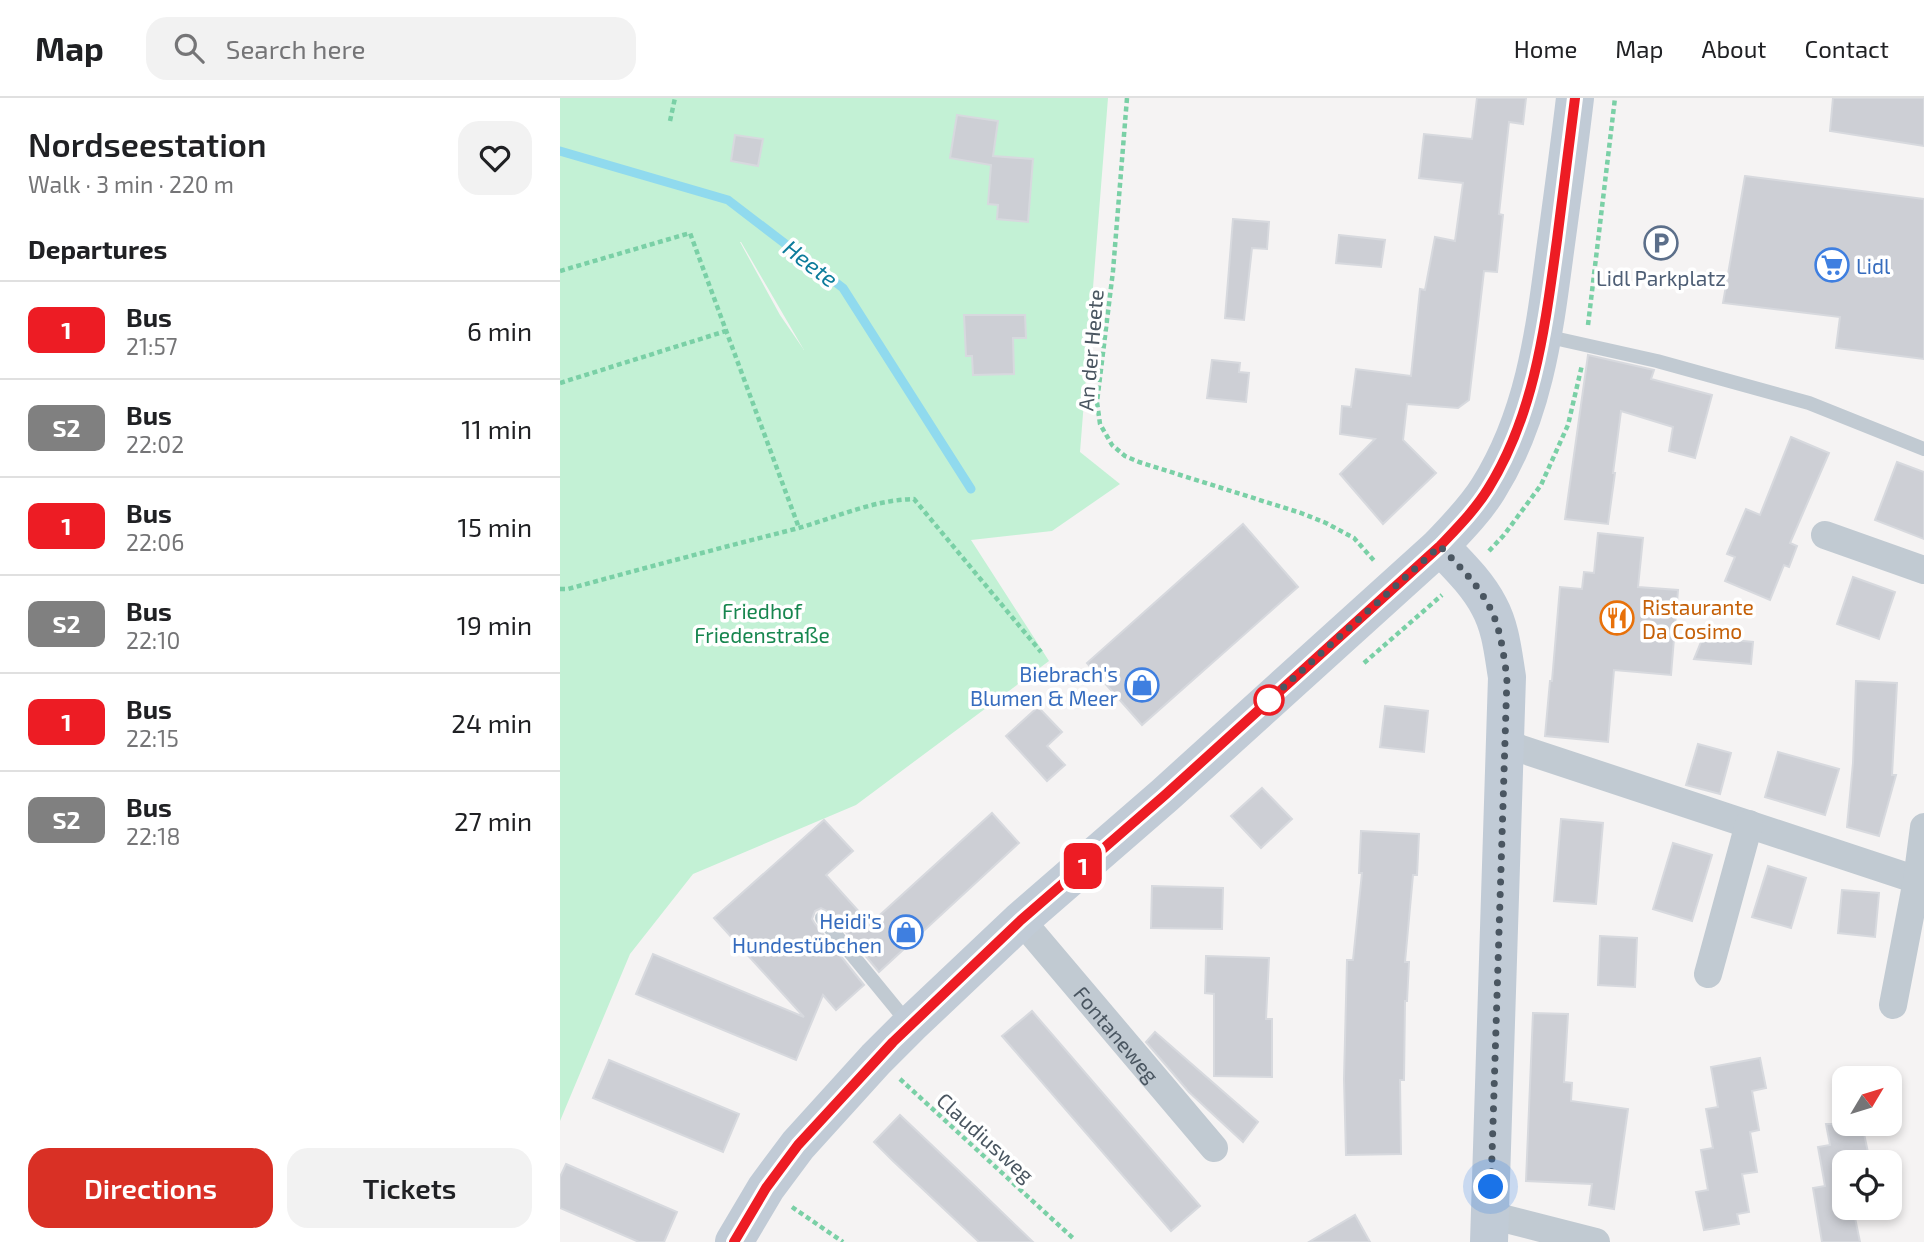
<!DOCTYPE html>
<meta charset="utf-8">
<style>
:root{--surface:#fff;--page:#f2f2f2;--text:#202124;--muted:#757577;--line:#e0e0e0;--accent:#d93025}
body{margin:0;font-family:"Exo 2",sans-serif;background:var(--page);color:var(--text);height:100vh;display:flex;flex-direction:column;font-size:26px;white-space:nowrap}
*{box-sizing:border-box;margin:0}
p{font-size:23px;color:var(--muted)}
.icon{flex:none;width:38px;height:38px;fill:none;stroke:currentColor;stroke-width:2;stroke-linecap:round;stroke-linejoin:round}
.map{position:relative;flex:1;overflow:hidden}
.details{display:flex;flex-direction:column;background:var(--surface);width:560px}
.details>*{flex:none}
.badge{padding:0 14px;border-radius:10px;font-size:24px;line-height:46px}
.needle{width:46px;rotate:52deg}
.controls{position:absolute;left:1272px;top:968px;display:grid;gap:14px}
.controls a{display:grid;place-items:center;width:70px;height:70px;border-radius:14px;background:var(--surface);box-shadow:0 4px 10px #0003;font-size:35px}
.you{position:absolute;width:35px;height:35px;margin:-18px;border:5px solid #fff;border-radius:50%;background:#1a73e8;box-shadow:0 0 0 10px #1a73e833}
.map>.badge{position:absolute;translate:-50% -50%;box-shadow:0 0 0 4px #fff}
h2{padding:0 28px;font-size:26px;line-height:63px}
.round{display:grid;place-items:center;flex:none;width:74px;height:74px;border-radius:21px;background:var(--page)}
.overview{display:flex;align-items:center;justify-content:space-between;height:119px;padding:0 28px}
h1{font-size:33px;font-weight:600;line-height:52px}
.action{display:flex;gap:14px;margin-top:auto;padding:14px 28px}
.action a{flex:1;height:80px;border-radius:21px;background:var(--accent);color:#fff;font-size:28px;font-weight:600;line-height:80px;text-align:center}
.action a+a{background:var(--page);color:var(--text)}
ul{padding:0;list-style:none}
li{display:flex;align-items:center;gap:21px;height:98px;padding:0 28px;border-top:2px solid var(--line)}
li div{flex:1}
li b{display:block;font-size:26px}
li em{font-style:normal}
li .badge{min-width:77px;font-weight:700;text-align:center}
header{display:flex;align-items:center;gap:42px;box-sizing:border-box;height:98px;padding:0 35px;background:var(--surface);border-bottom:2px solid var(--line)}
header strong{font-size:33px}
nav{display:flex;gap:38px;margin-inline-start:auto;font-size:24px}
.search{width:490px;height:63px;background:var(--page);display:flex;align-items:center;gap:18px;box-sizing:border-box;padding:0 24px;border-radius:21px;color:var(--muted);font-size:26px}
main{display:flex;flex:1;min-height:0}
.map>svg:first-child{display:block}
</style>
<header>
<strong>Map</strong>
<div class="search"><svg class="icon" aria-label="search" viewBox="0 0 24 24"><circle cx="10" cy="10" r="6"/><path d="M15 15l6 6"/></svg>Search here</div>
<nav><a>Home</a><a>Map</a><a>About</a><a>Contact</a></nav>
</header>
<main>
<section class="details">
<div class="overview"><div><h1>Nordseestation</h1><p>Walk · 3 min · 220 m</p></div><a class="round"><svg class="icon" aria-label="heart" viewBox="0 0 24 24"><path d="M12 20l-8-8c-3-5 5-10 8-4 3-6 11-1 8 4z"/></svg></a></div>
<h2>Departures</h2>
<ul>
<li><span class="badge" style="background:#ed1c24;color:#fff">1</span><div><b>Bus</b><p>21:57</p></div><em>6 min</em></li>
<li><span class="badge" style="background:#808080;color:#fff">S2</span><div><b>Bus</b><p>22:02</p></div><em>11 min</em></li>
<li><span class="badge" style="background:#ed1c24;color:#fff">1</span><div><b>Bus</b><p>22:06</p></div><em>15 min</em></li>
<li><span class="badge" style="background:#808080;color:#fff">S2</span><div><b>Bus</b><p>22:10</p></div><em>19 min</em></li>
<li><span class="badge" style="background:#ed1c24;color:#fff">1</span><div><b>Bus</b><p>22:15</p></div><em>24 min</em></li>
<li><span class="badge" style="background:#808080;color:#fff">S2</span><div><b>Bus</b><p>22:18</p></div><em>27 min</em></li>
</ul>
<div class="action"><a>Directions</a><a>Tickets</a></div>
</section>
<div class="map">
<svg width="1364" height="1144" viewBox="0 0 1364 1144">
<rect width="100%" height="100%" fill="#f5f3f3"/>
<!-- green -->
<path fill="#c3f1d5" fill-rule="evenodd" d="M 0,0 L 548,0 L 520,354 L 560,386 L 492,433 L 411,442 L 489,563 L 296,707 L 133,776 L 70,856 L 0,1023 ZM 180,144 L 181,144 L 244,252 L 220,217 Z"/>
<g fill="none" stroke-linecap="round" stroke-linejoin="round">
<!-- stream -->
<path stroke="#90daee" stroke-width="9" d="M 0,53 L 168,102 L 283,190 L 411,391"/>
</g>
<!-- building -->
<g fill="#cdcfd5" stroke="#d7d9de" stroke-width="2">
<path d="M 917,0 L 966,0 L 963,26 L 949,24 L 939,116 L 943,117 L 937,174 L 924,173 L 909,302 L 898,310 L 847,306 L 843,342 L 876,375 L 823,426 L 780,376 L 815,341 L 780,336 L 782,308 L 791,309 L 796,271 L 851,278 L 860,191 L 865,192 L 875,139 L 895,143 L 903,85 L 859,80 L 864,36 L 912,41 Z"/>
<path d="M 1273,0 L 1364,0 L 1364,48 L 1270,33 Z"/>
<path d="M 397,17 L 438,23 L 433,58 L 473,61 L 468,124 L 437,121 L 438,107 L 428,106 L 431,67 L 390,60 Z"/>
<path d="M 175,37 L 203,41 L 198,68 L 171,63 Z"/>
<path d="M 1185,78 L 1364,101 L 1364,261 L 1276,250 L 1280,219 L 1163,205 Z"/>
<path d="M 673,121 L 709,124 L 707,151 L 692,150 L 684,222 L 665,220 Z"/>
<path d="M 779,137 L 825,142 L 821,169 L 776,165 Z"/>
<path d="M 404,217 L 465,217 L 466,240 L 453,240 L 454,276 L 413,277 L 412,258 L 406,258 Z"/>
<path d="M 1028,257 L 1094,272 L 1091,281 L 1152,297 L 1135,360 L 1109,353 L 1113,329 L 1061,313 L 1053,375 L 1055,375 L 1048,426 L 1005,421 Z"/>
<path d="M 652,262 L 680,265 L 679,274 L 689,275 L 686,304 L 647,300 Z"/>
<path d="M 1231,339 L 1269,355 L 1230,445 L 1237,448 L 1229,469 L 1224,467 L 1210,502 L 1165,483 L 1175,459 L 1167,456 L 1186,411 L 1200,417 Z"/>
<path d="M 1337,364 L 1364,374 L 1364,441 L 1315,422 Z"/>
<path d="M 683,426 L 738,489 L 582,627 L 527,565 Z"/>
<path d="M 1038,435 L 1083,440 L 1078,489 L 1118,492 L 1111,577 L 1054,572 L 1048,644 L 985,638 L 990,583 L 992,583 L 1000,489 L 1022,491 L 1024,474 L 1034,475 Z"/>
<path d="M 1293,479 L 1335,494 L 1319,541 L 1277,526 Z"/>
<path d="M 1143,539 L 1193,544 L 1191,566 L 1134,561 Z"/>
<path d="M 1296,583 L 1337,585 L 1332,677 L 1336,677 L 1319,738 L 1287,729 L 1293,665 Z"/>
<path d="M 825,608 L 868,613 L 864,654 L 820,649 Z"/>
<path d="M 478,609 L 502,634 L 487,648 L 505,667 L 487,683 L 446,638 Z"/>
<path d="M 1138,646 L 1171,655 L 1160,696 L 1126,687 Z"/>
<path d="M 1218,654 L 1279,671 L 1265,717 L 1205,699 Z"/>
<path d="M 702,690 L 732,721 L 701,750 L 671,718 Z"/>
<path d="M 432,715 L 459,745 L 319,874 L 269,814 L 261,810 L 255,813 L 252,821 L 255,826 L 304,887 L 276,912 L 263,897 L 236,962 L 76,896 L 93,856 L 244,919 L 154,820 L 264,722 L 293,753 L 266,777 L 310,826 Z"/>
<path d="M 1001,721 L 1043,725 L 1036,806 L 994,803 Z"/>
<path d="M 801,733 L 859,736 L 857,777 L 853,777 L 845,864 L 849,864 L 847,903 L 845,903 L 844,982 L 840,982 L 841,1056 L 786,1057 L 784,981 L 787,862 L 793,862 L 802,775 L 799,775 Z"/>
<path d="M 1113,745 L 1152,757 L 1132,823 L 1093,811 Z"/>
<path d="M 1208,768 L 1246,780 L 1231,830 L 1192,819 Z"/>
<path d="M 592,788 L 663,790 L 662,831 L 591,830 Z"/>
<path d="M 1282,792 L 1319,795 L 1315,839 L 1278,835 Z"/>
<path d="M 1040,838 L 1077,840 L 1075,889 L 1038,887 Z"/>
<path d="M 646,858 L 709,860 L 706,921 L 712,921 L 712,979 L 654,978 L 654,896 L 645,895 Z"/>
<path d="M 472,913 L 640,1108 L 611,1133 L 442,938 Z"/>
<path d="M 973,915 L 1008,916 L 1004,984 L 1012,985 L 1011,1003 L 1068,1011 L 1054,1111 L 1029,1107 L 1032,1086 L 966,1083 Z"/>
<path d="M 595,934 L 698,1024 L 683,1044 L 629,994 L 586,944 Z"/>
<path d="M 1200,960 L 1206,990 L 1192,993 L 1199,1032 L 1190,1034 L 1197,1074 L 1182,1076 L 1189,1114 L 1177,1116 L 1179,1126 L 1144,1132 L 1136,1094 L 1148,1092 L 1141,1052 L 1153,1050 L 1146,1011 L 1158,1009 L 1151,969 Z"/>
<path d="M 49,962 L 179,1016 L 163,1054 L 33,1000 Z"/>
<path d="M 340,1017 L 417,1090 L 473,1144 L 419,1144 L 333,1063 L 314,1044 Z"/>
<path d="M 1266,1026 L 1302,1026 L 1310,1064 L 1284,1064 L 1284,1110 L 1293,1110 L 1300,1144 L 1262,1144 L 1253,1090 L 1265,1088 L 1258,1049 L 1270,1047 Z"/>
<path d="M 6,1066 L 117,1114 L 104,1144 L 79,1144 L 0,1110 L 0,1079 Z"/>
<path d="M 795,1117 L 810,1144 L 749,1144 Z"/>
</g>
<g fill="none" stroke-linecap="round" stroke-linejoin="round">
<!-- path -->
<g stroke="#7ad0a6" stroke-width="4.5" stroke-dasharray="5 3.5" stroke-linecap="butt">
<path d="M 567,0 L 553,173 L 537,304 L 540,326 L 552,347 L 565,358 L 579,364 L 741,415 L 766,425 L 794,440 L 816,465"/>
<path d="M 110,23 L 115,0"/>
<path d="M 0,173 L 130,135 L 239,430"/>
<path d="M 1028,227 L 1055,0"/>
<path d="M 0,285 L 166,233"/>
<path d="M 929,453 L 944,437 L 981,387 L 1008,327 L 1022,267"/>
<path d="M 0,491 L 8,491 C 84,470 160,450 235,431 C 275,420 312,402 354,401 L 481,554"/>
<path d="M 804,565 L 882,497"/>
<path d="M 340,981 L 515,1142"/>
<path d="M 232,1109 L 283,1144"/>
</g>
<!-- lane -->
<g stroke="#c1cad2" stroke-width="14">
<path d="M 985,238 L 1097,263 L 1249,305 L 1364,351"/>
<path d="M 262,820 L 348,925"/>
</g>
<!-- street -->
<g stroke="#c1cad2" stroke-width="28">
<path d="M 1265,437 L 1364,472"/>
<path d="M 946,646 L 1357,782"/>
<path id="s1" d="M 461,822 L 654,1050"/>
<path d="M 1148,876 L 1189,726"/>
<path d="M 1333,907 L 1357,782 L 1364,729"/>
<path d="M 930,1117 L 1036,1144"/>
</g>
<!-- secondary -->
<g stroke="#c1cbd6" stroke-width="38">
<path d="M 880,448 C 898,467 917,485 929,508 C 941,530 943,555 947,579 L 929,1144"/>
<path d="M 174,1144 L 206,1090 L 238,1047 L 316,961 L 350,927 L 461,822 L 605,697 L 880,448 C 897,430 915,412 928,391 C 974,318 984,236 995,153 C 1002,102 1009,51 1015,0"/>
</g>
</g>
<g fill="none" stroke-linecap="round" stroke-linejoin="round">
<defs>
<path id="line" d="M 174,1144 L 206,1090 L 238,1047 L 333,944 L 461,822 L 605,697 L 880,448 C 897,430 915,412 928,391 C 975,316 985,228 997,142 C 1003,95 1009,47 1015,0"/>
</defs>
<!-- line casing -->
<use href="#line" stroke="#fff" stroke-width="16"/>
<!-- line -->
<use href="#line" stroke="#ed1c24" stroke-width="10"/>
<!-- walk -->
<path stroke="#4a5661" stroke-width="7" stroke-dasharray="0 12.6" d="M 709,602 L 707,604 L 880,448 C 898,467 917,485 929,508 C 941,530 943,555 947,579 L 931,1089"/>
</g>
<!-- icons -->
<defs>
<symbol id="parking-ring" viewBox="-11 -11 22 22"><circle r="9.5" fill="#fff" stroke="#5c6f8a" stroke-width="1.5"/><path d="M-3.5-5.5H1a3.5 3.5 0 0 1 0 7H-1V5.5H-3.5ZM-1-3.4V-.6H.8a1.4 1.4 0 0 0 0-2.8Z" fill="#5c6f8a"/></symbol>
<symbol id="supermarket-ring" viewBox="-11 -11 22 22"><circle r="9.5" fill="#fff" stroke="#3f7fe0" stroke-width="1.5"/><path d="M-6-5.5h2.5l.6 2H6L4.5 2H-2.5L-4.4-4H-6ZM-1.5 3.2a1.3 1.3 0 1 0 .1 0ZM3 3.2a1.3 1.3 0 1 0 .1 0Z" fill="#3f7fe0"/></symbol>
<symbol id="restaurant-ring" viewBox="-11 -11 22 22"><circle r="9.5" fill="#fff" stroke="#e8710a" stroke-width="1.5"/><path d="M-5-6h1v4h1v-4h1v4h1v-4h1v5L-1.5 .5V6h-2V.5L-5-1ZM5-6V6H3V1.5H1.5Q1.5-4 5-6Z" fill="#e8710a"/></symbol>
<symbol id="shop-ring" viewBox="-11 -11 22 22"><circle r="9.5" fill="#fff" stroke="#3f7fe0" stroke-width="1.5"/><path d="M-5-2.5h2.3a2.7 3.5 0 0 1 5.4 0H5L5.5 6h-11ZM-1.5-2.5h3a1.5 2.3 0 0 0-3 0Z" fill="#3f7fe0"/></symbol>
</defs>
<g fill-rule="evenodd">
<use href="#parking-ring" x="1082" y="126" width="38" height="38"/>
<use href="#supermarket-ring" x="1253" y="148" width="38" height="38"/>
<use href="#restaurant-ring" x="1038" y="501" width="38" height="38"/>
<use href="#shop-ring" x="563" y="568" width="38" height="38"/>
<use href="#shop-ring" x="327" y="815" width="38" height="38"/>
</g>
<!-- markers -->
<circle fill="#fff" stroke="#ed1c24" stroke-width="3.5" cx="709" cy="602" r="14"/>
<g text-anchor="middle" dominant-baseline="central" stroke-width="7" stroke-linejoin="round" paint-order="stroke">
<!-- shop labels -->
<g font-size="21" fill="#366cbe" stroke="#fff" text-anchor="end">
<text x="1296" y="167" text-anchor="start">Lidl</text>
<text x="558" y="575">Biebrach's<tspan x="558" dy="24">Blumen &amp; Meer</tspan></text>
<text x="322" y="822">Heidi's<tspan x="322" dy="24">Hundestübchen</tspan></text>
</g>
<!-- service labels -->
<g font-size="21" fill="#4e5e75" stroke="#fff">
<text x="1101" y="179">Lidl Parkplatz</text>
</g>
<!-- street labels -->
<g font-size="21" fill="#4a5661" stroke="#fff">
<text transform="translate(530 252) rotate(-85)">An der Heete</text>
<text stroke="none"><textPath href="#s1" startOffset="149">Fontaneweg</textPath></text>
<text transform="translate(426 1039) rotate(42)">Claudiusweg</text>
</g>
<!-- food labels -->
<g font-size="21" fill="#c56008" stroke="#fff" text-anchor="start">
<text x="1082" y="508">Ristaurante<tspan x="1082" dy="24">Da Cosimo</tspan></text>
</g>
<!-- park labels -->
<g font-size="21" fill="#17864f" stroke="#fff">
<text x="202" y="512">Friedhof<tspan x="202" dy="24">Friedenstraße</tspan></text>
</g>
<!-- water labels -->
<g font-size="23" font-style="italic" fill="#0c7c9b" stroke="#fff">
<text transform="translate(251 165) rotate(37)">Heete</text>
</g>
</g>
</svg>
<div class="controls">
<a><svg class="needle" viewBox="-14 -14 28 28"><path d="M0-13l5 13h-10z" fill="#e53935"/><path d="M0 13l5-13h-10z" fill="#757577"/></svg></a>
<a><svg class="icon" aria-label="locate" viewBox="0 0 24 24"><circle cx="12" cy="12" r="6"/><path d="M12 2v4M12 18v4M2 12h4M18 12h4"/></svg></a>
</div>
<div class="you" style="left:931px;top:1089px"></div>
<b class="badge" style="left:523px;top:768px;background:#ed1c24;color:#fff">1</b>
</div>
</main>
